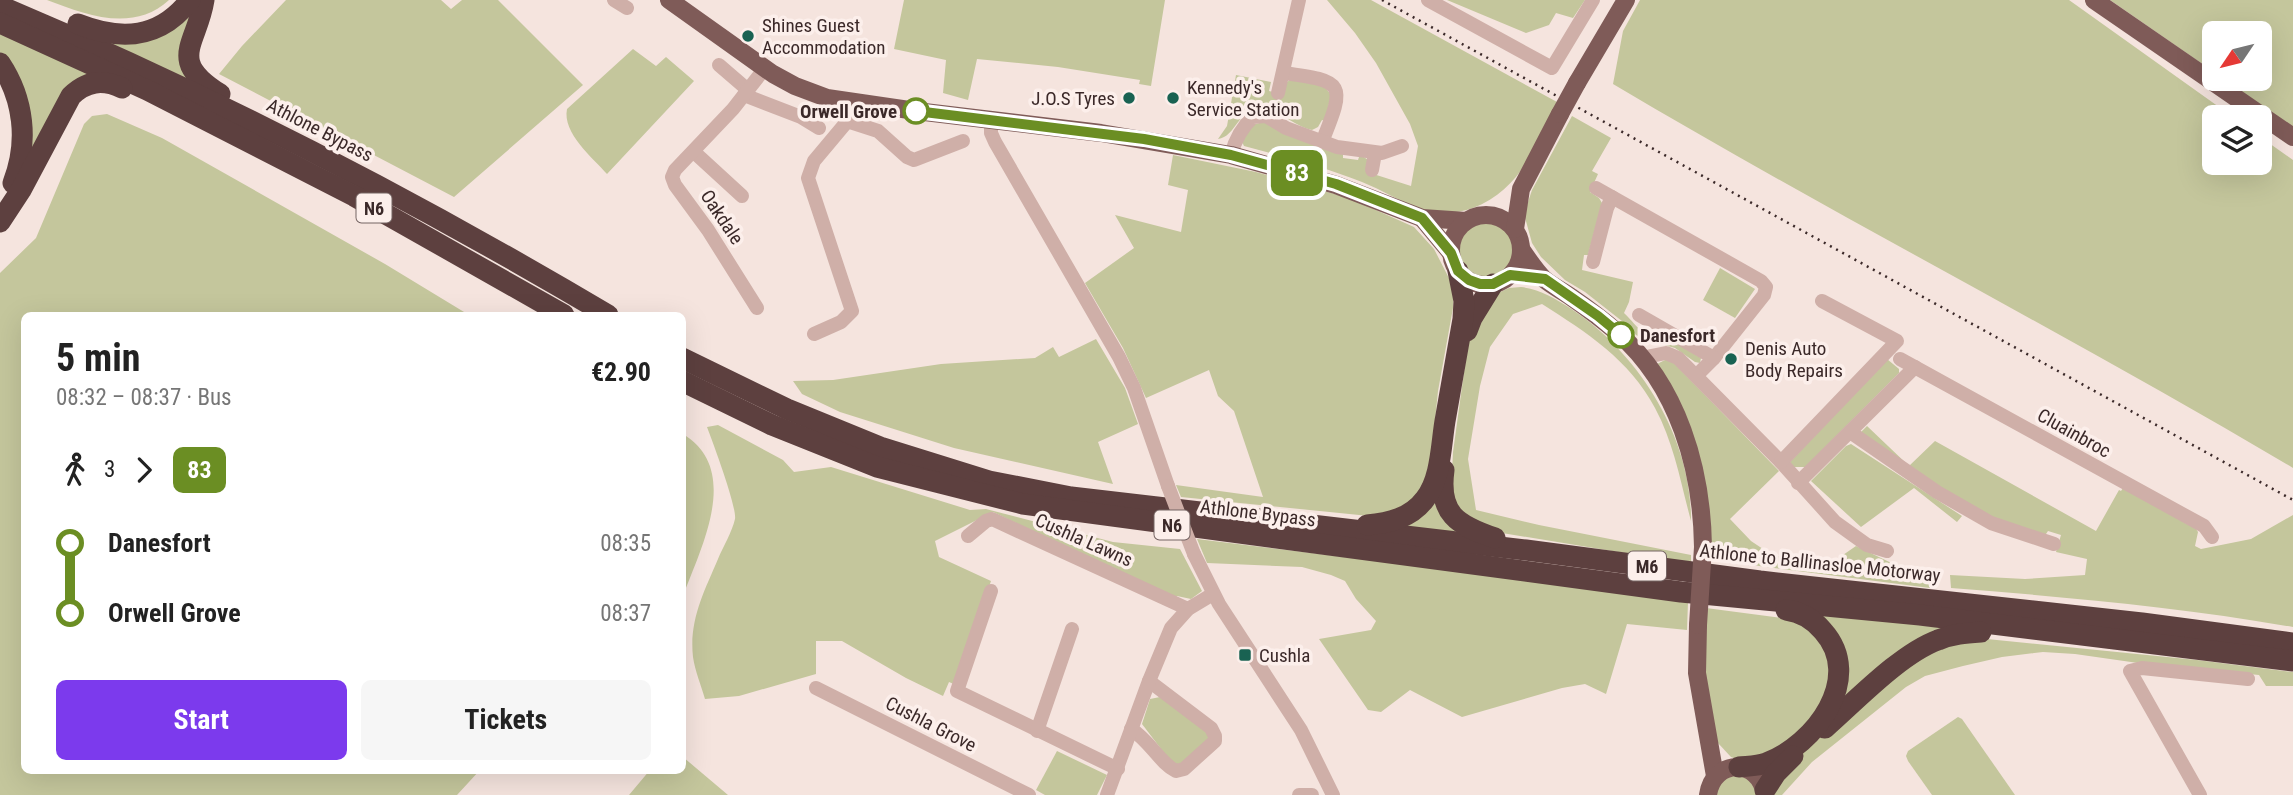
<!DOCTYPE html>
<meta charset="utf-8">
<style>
:root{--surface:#fff;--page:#f6f6f6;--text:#222;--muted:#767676;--accent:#7c3aed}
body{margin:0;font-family:"Roboto Condensed",sans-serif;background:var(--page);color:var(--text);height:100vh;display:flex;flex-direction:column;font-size:26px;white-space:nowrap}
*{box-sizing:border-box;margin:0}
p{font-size:23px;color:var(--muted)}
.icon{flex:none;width:38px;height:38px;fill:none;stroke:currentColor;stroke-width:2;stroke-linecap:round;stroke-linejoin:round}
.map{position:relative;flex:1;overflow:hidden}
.drawer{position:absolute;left:21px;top:312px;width:665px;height:462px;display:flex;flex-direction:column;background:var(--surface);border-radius:10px;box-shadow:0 7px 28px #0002}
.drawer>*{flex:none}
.badge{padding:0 14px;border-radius:10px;font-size:24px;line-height:46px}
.needle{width:46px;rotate:235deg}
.tools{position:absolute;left:2202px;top:21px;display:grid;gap:14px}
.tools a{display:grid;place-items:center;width:70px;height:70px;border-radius:10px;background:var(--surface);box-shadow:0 7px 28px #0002;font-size:35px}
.map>.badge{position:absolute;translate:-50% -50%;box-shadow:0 0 0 4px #fff}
.legs{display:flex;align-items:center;gap:10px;height:77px;padding:0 35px;font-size:23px}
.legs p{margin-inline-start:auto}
.summary{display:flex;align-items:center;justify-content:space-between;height:119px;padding:0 35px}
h1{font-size:38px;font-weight:700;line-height:52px}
.action{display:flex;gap:14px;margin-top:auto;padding:14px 35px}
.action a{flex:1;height:80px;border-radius:10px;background:var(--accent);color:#fff;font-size:28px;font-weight:700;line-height:80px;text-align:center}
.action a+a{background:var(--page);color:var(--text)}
ul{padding:0 35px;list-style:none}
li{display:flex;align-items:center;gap:24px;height:70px;font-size:26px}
li i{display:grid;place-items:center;width:10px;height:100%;margin:0 9px;background:currentColor}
li i::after{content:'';width:18px;height:18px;margin:-9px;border:5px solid;border-radius:50%;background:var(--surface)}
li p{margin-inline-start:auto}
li:first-child i{background:linear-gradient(#0000 50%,currentColor 0)}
li:last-child i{background:linear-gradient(currentColor 50%,#0000 0)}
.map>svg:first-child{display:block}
</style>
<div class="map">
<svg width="2293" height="795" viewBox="0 0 2293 795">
<rect width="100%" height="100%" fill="#f5e4de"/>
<!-- green -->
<g fill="#c4c69c">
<path d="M 47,0 L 169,0 C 133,33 86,15 47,0 Z"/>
<path d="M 286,0 L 441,0 L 451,9 L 462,0 L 498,0 L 583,85 L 454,197 L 219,74 L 242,46 Z"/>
<path d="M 904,0 L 1165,0 L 1151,86 L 1139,84 L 1140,80 L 1058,67 L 977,59 L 968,100 L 943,93 L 946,60 L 894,49 Z"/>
<path d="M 1327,0 L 1371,0 L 1557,102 C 1536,145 1521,190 1473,208 C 1457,214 1438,214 1421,209 C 1401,202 1382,190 1362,182 C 1324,167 1284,157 1244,146 L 1242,142 L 1252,125 L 1263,122 L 1343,152 L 1343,158 L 1358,160 L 1360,154 L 1368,160 L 1367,172 L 1411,186 L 1418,146 L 1410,124 L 1376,63 L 1355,33 Z"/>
<path d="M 1447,0 L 1585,0 L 1573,18 L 1556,13 L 1549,25 L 1526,33 Z"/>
<path d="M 1640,0 L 2069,0 L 2233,117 L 2214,117 L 2214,163 L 2259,163 L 2259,136 L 2293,160 L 2293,468 C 2069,335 1837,217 1613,84 L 1623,31 Z"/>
<path d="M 2110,0 L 2293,0 L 2293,127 L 2223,79 L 2259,79 L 2259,33 L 2214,33 L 2214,72 Z"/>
<path d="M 196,9 L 194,83 L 103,41 C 148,39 164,44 196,9 Z"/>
<path d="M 0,33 L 97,76 L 21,181 L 0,54 Z"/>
<path d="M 633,49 L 656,66 L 666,57 L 694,81 L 607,174 C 593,158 562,133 567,109 Z"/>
<path d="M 1236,75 L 1271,82 L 1269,91 L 1280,94 L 1285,83 L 1292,79 L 1322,83 L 1331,95 L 1325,121 L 1322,120 L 1318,127 L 1312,130 C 1294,126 1277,108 1261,108 C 1238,108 1236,137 1218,139 L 1227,126 Z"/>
<path d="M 107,114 L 162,138 L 385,264 L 469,315 L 24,315 L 24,770 L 480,770 L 457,795 L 0,795 L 0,273 L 36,238 L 84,124 L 92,116 Z"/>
<path d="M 1572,116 L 1611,138 L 1592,171 L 1598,174 L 1590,192 L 1599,198 L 1602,203 L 1588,255 L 1584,255 L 1582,270 L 1633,282 L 1629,302 L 1624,313 C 1632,320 1636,328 1645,333 L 1651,328 L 1701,358 L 1700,363 L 1695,362 L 1675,348 L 1646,340 L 1636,335 L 1627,325 L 1585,292 L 1565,280 L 1541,257 L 1532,243 L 1524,214 L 1532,190 Z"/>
<path d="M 1173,155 L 1256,172 L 1349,198 L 1414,227 L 1434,249 L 1451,282 L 1454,292 L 1453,308 L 1438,391 L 1430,470 L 1419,498 L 1379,517 L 1181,497 L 1176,485 L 1263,497 L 1234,411 L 1218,396 L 1209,370 L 1146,398 L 1123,348 L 1085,283 L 1134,248 L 1115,215 L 1181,232 L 1188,190 L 1168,185 Z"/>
<circle cx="1485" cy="250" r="30"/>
<path d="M 1720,268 L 1755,289 L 1735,318 L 1703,300 Z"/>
<path d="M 1521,287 C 1540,289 1554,298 1570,308 C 1639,353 1692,438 1691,521 C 1681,484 1674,443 1655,408 C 1630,360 1586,332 1542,304 L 1513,314 L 1490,347 L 1480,386 L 1468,459 L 1476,510 L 1539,525 L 1691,555 L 1691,564 L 1478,529 L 1465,522 L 1451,492 L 1453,452 L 1469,336 L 1498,293 L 1509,288 Z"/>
<path d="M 1096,339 L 1125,388 L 1138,424 L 1098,442 L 1113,484 L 954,448 L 840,412 L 802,394 L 793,381 L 833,380 L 941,364 L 1035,358 L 1053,347 L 1059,357 Z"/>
<path d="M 1669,358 L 1779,471 L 1730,519 L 1751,541 L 1772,555 L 1827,566 L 1856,546 L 1931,582 L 1930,588 L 1759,566 L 1720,557 L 1710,552 L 1657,364 Z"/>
<path d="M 1887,359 L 1899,369 L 1899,373 L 1805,467 L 1793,467 L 1790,462 Z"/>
<path d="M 718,425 L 783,460 L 794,472 L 831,467 L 970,510 L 986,509 L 1113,542 L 1180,549 L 1202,591 L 1191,599 L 1177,596 L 1174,599 L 993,512 L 935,541 L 939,557 L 991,581 L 956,685 L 949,682 L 943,696 L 906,678 L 842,641 L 816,641 L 816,674 L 739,696 L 705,699 C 701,685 695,671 693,657 C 689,620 704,592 718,559 C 723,547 732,532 735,519 C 737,507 713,443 707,427 Z"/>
<path d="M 1867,426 L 1909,466 L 1935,441 L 2096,531 L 2119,490 L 2121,491 L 2123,488 L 2196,529 L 2198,532 L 2195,546 L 2201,549 L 2251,539 L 2293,515 L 2293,627 C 2179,607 2065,597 1951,588 L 1950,575 L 2025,579 L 2085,575 L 2087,559 L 2056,552 L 2061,535 L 2048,531 L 2044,537 L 2039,537 L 1994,521 L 1950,497 L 1863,438 L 1860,433 Z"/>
<path d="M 683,434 C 742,470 701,547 683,596 Z"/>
<path d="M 1851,444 L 1962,516 L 1957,522 L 1914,488 L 1861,527 L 1811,481 L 1846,446 Z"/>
<path d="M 1439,487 L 1457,532 L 1393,529 Z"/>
<path d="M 1197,539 L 1566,584 L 1688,602 L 1687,630 L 1627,624 L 1606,694 L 1585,684 L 1562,688 L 1462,717 L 1410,690 L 1381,712 L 1368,710 L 1319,639 L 1371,630 L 1376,621 L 1356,599 L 1345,581 L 1331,575 L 1302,567 L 1207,563 Z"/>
<path d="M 1706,608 L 1789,619 L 1807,626 L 1830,657 L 1828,701 L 1783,747 L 1741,761 L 1731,757 L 1717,742 L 1703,681 Z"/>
<path d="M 1806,611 L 1951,629 L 1836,712 L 1844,678 Z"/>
<path d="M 1977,638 L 2197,660 L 2293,672 L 2293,686 L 2266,686 L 2259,675 L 2145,664 L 2075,654 L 2043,652 L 2002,657 L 1963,666 L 1925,676 L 1906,687 L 1812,762 L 1782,795 L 1774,795 L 1790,762 L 1887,680 L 1936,647 Z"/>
<path d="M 1160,697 L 1206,730 L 1210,737 L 1180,765 L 1171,762 L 1142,724 L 1150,699 Z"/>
<path d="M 1958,717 L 1962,719 L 2015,795 L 1932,795 L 1908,761 L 1906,756 L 1908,751 Z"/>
<path d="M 1057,751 L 1107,775 L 1097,795 L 1045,795 L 1036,790 Z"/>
<path d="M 683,757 L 728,795 L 629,795 L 650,770 L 682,770 Z"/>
<path d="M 1743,773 L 1761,795 L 1714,795 L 1722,779 Z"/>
</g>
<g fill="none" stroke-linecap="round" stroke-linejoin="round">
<!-- minor -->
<g stroke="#cfafa8" stroke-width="14">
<path d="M 614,0 L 627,8"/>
<path d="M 1428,0 L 1552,68 L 1593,0"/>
<path d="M 719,65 L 748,90"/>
<path d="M 1283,73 C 1345,81 1346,83 1322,142"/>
<path d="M 1278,93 L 1299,0"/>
<path d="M 744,95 L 801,117 L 819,128"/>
<path d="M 991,120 L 991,133 L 995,142 L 1119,357 L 1134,388 L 1168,486"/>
<path d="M 847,121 L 878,131 L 907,157 L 914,160 L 963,141"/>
<path d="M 694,152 L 742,196"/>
<path d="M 1231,155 C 1235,140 1242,127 1253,117 L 1266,116 L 1286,128 L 1337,147 L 1382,153 L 1402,146"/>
<path d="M 1372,170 L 1375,153"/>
<path d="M 1596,188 L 1761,281 L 1766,287 L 1764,295 L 1714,358 L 1697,375"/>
<path d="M 1593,262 L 1607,208 L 1612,197"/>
<path d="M 757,308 L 708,230 L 675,185 L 672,177 L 675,170 L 733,109 L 765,68"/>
<path d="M 1639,315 L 1714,358"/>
<path d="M 814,334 L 841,322 L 852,311 L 808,178 L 814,161 L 845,124 L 851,102"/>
<path d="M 1641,358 L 1666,353 L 1678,358 L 1781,462 L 1835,522 L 1867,545 L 1887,551"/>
<path d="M 1900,359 L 2204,526 L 2212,537"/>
<path d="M 1850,432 L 1937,492 L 1991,523 L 2054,544"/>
<path d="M 1781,462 L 1897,341 L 1822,301"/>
<path d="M 1798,483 L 1915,367"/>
<path d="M 968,536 L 986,521 L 992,519 L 1188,609"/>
<path d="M 1194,554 L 1219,604 L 1301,730 L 1333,795"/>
<path d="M 991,591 L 957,691 L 1118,769"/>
<path d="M 816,688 L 1029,795"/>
<path d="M 1131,729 C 1150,741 1160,763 1176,771 L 1184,769 L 1215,741 L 1215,736 L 1211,728 L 1149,681"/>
<path d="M 1037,731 L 1072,629"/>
<path d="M 1107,795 L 1149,681 L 1171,628 L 1188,609 L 1213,594"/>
<path d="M 1299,795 L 1312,795"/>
<path d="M 2200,795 L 2130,671 L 2142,668 L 2248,679"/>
</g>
<!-- major -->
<g stroke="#7f5b58" stroke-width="18">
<path d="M 669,0 L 773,74 L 795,86 L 827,98 L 916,111 L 1101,133 L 1231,155 L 1336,185 L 1422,218 L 1466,221"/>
<path d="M 2094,0 L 2293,137"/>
<path d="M 1577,83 L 1626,0"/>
<circle cx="1486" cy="250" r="35"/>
<path d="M 1422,218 L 1451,253"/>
<path d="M 1515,229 L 1521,189 L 1560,114"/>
<path d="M 1521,249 C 1528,259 1535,270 1544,279 C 1552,286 1563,291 1571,297 C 1587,308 1603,320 1618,333 C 1678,385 1702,469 1703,547"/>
<path d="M 1698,625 L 1697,673 L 1715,776"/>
<path d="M 1708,795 C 1713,758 1760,758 1765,795"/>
</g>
<!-- highway -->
<g stroke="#5d403f" stroke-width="21">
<path d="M 204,0 C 197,45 166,60 220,94"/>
<path d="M 0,6 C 210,94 412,199 608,315"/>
<path d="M 0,23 L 147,90 L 354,196 L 564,315"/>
<path d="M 78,24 C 121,41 160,39 190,0"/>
<path d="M 0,63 C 24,99 29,142 13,183"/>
<path d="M 0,222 L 21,190 L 71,96 C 86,81 103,79 122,88"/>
<path d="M 1467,331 L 1472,318 L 1493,284"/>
<path d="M 682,358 L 787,409 L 880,447 L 989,481 L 1071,497 L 1526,550 L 1760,581 L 2142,623 L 2293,643"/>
<path d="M 682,381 L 772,425 L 877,467 L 1023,504 L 1681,592 L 1920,615 L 2293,661"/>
<path d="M 1444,470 C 1438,514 1457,525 1495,538"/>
<path d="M 1367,525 C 1389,523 1411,518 1425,499 C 1441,479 1441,445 1445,421 C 1451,387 1457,353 1463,319 L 1464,301 L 1458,271"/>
<path d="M 1825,728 C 1856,701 1900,654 1938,640 C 1952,634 1966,633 1981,632"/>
<path d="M 1739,767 C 1748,766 1758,766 1766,763 C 1815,745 1865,678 1823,631 C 1813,619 1802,612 1786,610"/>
<path d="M 1765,790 L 1776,773 L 1793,756"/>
</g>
<!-- rail -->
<path stroke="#3b2929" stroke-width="2.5" stroke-dasharray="2 5" stroke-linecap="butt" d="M 1382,0 L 2293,500"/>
<!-- minor-bridge -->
<path stroke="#cfafa8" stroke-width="14" d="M 1168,486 L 1194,554"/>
<!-- major-bridge -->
<g stroke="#7f5b58" stroke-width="18">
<path d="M 1560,114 L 1577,83"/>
<path d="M 1698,625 L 1703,547"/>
</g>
</g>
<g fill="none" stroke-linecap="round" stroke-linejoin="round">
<defs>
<path id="line-1" d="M 916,111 L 1144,139 L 1231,155 L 1336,184 L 1422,218 L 1451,253 L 1458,271 L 1469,280 L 1480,284 L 1493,284 L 1510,275 L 1545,279 L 1598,316 L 1621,335"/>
</defs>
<!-- line-1 casing -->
<use href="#line-1" stroke="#fff" stroke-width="16"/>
<!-- line-1 -->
<use href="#line-1" stroke="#6b8e23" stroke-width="10"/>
</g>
<!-- markers -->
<g fill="#196252" stroke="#fcefeb" stroke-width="2.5">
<circle cx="748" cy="36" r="7"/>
<circle cx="1129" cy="98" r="7"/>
<circle cx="1173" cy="98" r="7"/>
<circle cx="1731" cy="359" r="7"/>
<rect x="1238" y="648" width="14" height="14" rx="3.5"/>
</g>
<g fill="#fff" stroke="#6b8e23" stroke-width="3.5">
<circle cx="916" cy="111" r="12"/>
<circle cx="1621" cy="335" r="12"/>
</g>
<g text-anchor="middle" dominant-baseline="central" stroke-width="7" stroke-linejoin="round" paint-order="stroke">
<!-- shield labels -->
<g fill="#fcefeb" stroke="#756463" stroke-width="2">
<rect x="356.5" y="193.5" width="35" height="29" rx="5"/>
<rect x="1154.5" y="510.5" width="35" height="29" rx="5"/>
<rect x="1628" y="551.5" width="38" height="29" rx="5"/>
</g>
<g font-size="18" font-weight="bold" fill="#3b2929">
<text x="374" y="208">N6</text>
<text x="1172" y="525">N6</text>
<text x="1647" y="566">M6</text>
</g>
<!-- poi labels -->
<g font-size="19" fill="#3b2929" stroke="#fcefeb" text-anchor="start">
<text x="762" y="25">Shines Guest<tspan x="762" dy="22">Accommodation</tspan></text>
<text x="1187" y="87">Kennedy's<tspan x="1187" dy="22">Service Station</tspan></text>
<text x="1115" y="98" text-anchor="end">J.O.S Tyres</text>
<text x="1745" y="348">Denis Auto<tspan x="1745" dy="22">Body Repairs</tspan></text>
<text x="1259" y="655">Cushla</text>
</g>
<!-- stop labels -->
<g font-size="19" font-weight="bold" fill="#3b2929" stroke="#fcefeb" text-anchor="end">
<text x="897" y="111">Orwell Grove</text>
<text x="1640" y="335" text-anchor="start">Danesfort</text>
</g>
<!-- street labels -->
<g font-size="19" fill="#3b2929" stroke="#fcefeb">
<text transform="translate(320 130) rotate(27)">Athlone Bypass</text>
<text transform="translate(722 217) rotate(56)">Oakdale</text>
<text transform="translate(2074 433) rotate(29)">Cluainbroc</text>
<text transform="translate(1258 513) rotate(7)">Athlone Bypass</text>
<text transform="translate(1084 540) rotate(24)">Cushla Lawns</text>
<text transform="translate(1820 563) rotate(6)">Athlone to Ballinasloe Motorway</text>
<text transform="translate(931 724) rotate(27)">Cushla Grove</text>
</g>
</g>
</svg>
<div class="tools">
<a><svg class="needle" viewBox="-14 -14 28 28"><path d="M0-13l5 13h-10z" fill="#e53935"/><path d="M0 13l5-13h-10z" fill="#767676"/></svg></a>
<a><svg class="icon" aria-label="layers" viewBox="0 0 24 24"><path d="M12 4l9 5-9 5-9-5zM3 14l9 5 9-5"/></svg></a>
</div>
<b class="badge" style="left:1297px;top:173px;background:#6b8e23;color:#fff">83</b>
<section class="drawer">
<div class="summary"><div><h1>5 min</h1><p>08:32 – 08:37 · Bus</p></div><b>€2.90</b></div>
<div class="legs"><svg class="icon" aria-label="walk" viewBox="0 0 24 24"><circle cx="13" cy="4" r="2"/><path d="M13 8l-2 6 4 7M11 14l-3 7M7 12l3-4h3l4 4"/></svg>3<svg class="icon" aria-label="forward" viewBox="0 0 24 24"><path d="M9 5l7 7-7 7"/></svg><b class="badge" style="background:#6b8e23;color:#fff">83</b></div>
<ul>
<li><i style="color:#6b8e23"></i><b>Danesfort</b><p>08:35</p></li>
<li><i style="color:#6b8e23"></i><b>Orwell Grove</b><p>08:37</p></li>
</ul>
<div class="action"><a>Start</a><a>Tickets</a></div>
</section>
</div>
